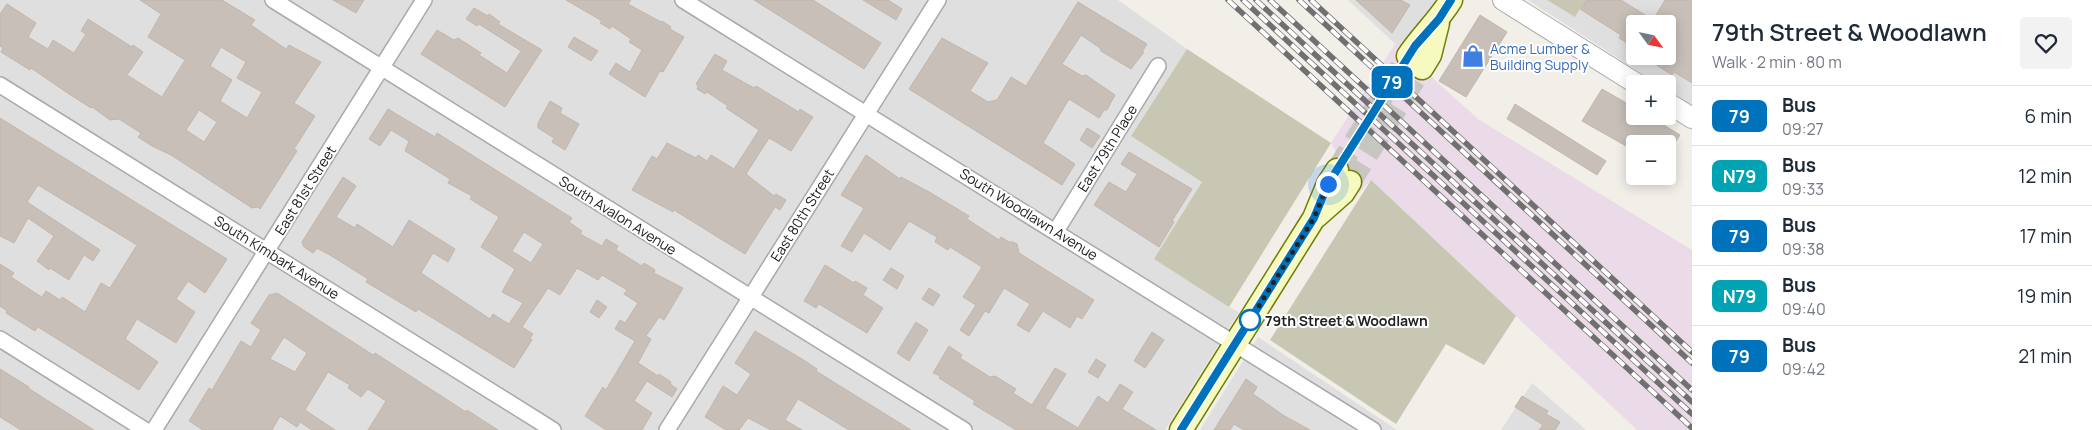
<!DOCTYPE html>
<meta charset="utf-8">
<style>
:root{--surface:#fff;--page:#f2f2f3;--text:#1f2937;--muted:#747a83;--line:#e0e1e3}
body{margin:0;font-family:Manrope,sans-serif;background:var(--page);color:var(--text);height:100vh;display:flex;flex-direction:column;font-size:19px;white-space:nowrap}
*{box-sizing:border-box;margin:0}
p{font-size:16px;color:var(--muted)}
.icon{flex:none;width:28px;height:28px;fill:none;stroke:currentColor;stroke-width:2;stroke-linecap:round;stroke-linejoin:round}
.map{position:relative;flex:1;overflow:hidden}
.side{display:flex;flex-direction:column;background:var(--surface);width:400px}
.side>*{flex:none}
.badge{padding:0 10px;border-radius:8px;font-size:18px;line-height:32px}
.needle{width:32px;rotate:123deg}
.buttons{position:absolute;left:1626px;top:15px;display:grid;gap:10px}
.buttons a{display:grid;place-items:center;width:50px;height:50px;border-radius:5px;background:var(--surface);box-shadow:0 2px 12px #0003;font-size:25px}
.you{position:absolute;width:25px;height:25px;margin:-12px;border:4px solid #fff;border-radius:50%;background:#1a73e8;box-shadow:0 0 0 8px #1a73e833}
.map>.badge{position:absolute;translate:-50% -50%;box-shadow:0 0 0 2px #fff}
.round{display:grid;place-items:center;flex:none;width:52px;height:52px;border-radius:5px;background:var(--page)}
.head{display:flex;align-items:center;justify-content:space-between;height:85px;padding:0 20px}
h1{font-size:24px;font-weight:600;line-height:38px}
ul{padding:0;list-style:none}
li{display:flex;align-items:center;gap:15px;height:60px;padding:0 20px;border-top:1px solid var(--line)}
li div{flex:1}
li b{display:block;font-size:19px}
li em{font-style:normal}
li .badge{min-width:55px;font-weight:700;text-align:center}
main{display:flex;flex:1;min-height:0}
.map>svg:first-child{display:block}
</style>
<main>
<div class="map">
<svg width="1692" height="430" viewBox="0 0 1692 430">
<rect width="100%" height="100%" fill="#f2efe9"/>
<!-- residential -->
<g fill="#e0dfdf" fill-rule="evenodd">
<path d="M 0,0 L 1118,0 L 1187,49 L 1131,136 L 1203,182 L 1229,307 L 1239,312 L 1165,430 L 0,430 Z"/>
<path d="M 1348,0 L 1437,0 L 1404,52 Z"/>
<path d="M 1528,0 L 1692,0 L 1692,105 L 1668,90 L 1668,84 L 1658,84 ZM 1635,24 L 1668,24 L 1668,56 L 1635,56 Z"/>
<path d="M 1258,337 L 1397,430 L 1200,430 Z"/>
<path d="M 1532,383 L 1586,430 L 1501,430 Z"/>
</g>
<!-- industrial -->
<path fill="#ebdbe8" d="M 1395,44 L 1478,119 L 1692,250 L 1692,430 L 1637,430 L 1371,180 L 1359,193 L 1331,143 Z"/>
<!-- construction -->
<g fill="#c7c7b4">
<path d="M 1547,0 L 1585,0 L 1575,17 Z"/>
<path d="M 1187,49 L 1331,143 L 1229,307 L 1154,259 L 1202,182 L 1131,136 Z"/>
<path d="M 1371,180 L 1516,316 L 1484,365 L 1446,344 L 1396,424 L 1270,340 Z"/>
</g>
<!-- building -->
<g fill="#c7bfb8" stroke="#c4b6ab" fill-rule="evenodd">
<path d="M 140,0 L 222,0 L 255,20 L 251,25 L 286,49 L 289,45 L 321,62 L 294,103 L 315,116 L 294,149 L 297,151 L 260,209 L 258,207 L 252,208 L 171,155 L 152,146 L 138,137 L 141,133 L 119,119 L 110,120 L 92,107 L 91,108 L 69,94 L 31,68 L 30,70 L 1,52 L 3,48 L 0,46 L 0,14 L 7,4 L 36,23 L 28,37 L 48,49 L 53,40 L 74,53 L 86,34 L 81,31 L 88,19 L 132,47 L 133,45 L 143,52 L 127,75 L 162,97 L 185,60 L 148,37 L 161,14 ZM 221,47 L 246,62 L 237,78 L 262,92 L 247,118 L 220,101 L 232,80 L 210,66 ZM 199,110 L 217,122 L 204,142 L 186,130 Z"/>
<path d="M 333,0 L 364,0 L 356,13 Z"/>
<path d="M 566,0 L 631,0 L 628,4 L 661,22 L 662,21 L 671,27 L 670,29 L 684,37 L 663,72 L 660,71 L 645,97 L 609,74 L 616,63 L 630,72 L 642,50 L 629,42 L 631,39 L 612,26 L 610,29 L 600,23 L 602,21 Z"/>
<path d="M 754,0 L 813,0 L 881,43 L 864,69 Z"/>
<path d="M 863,0 L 888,0 L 902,9 L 896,20 Z"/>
<path d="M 1356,0 L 1401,0 L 1410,5 L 1392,33 Z"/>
<path d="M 1586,0 L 1621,0 L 1653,20 L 1665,0 L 1692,0 L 1692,83 L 1674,72 L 1672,75 L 1642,56 L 1668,56 L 1668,24 L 1635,24 L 1635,48 L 1619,38 L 1621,35 L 1580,9 Z"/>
<path d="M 1078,2 L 1147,44 L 1142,52 L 1144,52 L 1131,69 L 1101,51 L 1100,48 L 1081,35 L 1062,64 L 1082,76 L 1086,75 L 1115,95 L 1107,110 L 1104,110 L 1099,118 L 1069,99 L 1043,143 L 1075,164 L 1062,185 L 909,89 L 942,38 L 988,63 L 970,91 L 988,102 L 997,100 L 1011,77 L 1026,86 Z"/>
<path d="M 474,8 L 488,16 L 489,14 L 500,22 L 498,24 L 542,50 L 505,107 L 421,54 L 437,30 L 454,40 L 458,38 L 481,53 L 479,55 L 507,73 L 521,51 L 479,24 L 477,26 L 466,19 Z"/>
<path d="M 1480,15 L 1507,32 L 1466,97 L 1439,81 Z"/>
<path d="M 574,37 L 598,51 L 591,61 L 568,47 Z"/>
<path d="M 715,54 L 727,61 L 722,70 L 754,88 L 756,86 L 799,112 L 800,109 L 813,117 L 791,151 L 769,138 L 746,174 L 774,196 L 776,194 L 786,200 L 780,210 L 775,207 L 745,254 L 674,210 L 673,212 L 632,190 L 652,156 L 657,159 L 667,143 L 696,158 L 698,155 L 707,161 L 711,155 L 734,169 L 759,130 L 726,108 L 728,106 L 707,92 L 705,94 L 697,89 L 698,86 L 696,84 Z"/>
<path d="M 1602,89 L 1635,108 L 1635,116 L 1649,116 L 1680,135 L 1674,144 L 1635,144 L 1635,151 L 1582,121 Z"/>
<path d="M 550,101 L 562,108 L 560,113 L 579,124 L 565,150 L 552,142 L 554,138 L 538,128 L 538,123 Z"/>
<path d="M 1515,104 L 1606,161 L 1597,175 L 1507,119 Z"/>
<path d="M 388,109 L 435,137 L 437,133 L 572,218 L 569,222 L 582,231 L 580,234 L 602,246 L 606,239 L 618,246 L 616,250 L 642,266 L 644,263 L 655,270 L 654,273 L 683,288 L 664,320 L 659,317 L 646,336 L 651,339 L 638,363 L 658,376 L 659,374 L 671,382 L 670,384 L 677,389 L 672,397 L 647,381 L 634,401 L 652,413 L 642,430 L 606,430 L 585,416 L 603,387 L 606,390 L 635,341 L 615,329 L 620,320 L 625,323 L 638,303 L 624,294 L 627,290 L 602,275 L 598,280 L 577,268 L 560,295 L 548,288 L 522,327 L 533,334 L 530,338 L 532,340 L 514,368 L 418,309 L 416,312 L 366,282 L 368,279 L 335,258 L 317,248 L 313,253 L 304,247 L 302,242 L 343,177 L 356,186 L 336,217 L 355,228 L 357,224 L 393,247 L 409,220 L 455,249 L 448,262 L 433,253 L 421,273 L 490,319 L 493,314 L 509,324 L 523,303 L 502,292 L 515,269 L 481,247 L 499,217 L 470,199 L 472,196 L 448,183 L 450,179 L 447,177 L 405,151 L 409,141 L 391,130 L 380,146 L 369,139 ZM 524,232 L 543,244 L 531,263 L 512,251 Z"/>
<path d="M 0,118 L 227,259 L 205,293 L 188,281 L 176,299 L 195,312 L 176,343 L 137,319 L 125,339 L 158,362 L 139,390 L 38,327 L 35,331 L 6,313 L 7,311 L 0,306 L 0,264 L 14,273 L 11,277 L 40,296 L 42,297 L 46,291 L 60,300 L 62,297 L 85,312 L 101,283 L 110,288 L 137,245 L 38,185 L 27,202 L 100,250 L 93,261 L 84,255 L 69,280 L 50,268 L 49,270 L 37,261 L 54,236 L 28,218 L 14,243 L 0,236 Z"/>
<path d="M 1087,128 L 1100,136 L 1092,148 L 1080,140 Z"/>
<path d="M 1129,152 L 1192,189 L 1172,221 L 1174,222 L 1159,247 L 1094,205 L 1109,182 L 1126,192 L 1137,174 L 1121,164 Z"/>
<path d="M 866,155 L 900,179 L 901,177 L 931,193 L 969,216 L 967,219 L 999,240 L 1001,237 L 1009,242 L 1013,242 L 1017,244 L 1019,253 L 1094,300 L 1082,319 L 1077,316 L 1070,328 L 1043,311 L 1029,332 L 1017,325 L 1030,304 L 1004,288 L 989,313 L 985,311 L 969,336 L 960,330 L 976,305 L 963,297 L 982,267 L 950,247 L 948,250 L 935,242 L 937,237 L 909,221 L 890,250 L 864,233 L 852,252 L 841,246 L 864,208 L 841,195 Z"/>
<path d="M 825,265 L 854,283 L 855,281 L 867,288 L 863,295 L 883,308 L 867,333 L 819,304 L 816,308 L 804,301 Z"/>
<path d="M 891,268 L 904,276 L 897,289 L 883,280 Z"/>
<path d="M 929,288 L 940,295 L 933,306 L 922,299 Z"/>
<path d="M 277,293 L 373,355 L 375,353 L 466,412 L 467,410 L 498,430 L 368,430 L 386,401 L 368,389 L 361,397 L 348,388 L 350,385 L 328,372 L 305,410 L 335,430 L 312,430 L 300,422 L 297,427 L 280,416 L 272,430 L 203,430 L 189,421 L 209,388 L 212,390 L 241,341 L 251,347 L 261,330 L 251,323 L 269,295 ZM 284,337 L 307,353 L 295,372 L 270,359 Z"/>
<path d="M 597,300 L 607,307 L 599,318 L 590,312 Z"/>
<path d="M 916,322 L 928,330 L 909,361 L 897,353 Z"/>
<path d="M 755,331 L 802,359 L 817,369 L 816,371 L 911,430 L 849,430 L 798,399 L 785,420 L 802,430 L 771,430 L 748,418 L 739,430 L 726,430 L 705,417 L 723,386 L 737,395 L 751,374 L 735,363 Z"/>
<path d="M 1152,332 L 1164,340 L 1145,368 L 1134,361 Z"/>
<path d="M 949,346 L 962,355 L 960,358 L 990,377 L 995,376 L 1016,389 L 1013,393 L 1032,405 L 1055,368 L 1066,374 L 1045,408 L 1078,428 L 1098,396 L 1108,403 L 1120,384 L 1133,392 L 1122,409 L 1156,430 L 1016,430 L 973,404 L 975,401 L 939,378 L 940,376 L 933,373 Z"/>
<path d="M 1096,359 L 1106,365 L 1098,378 L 1088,372 Z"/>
<path d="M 0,369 L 29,387 L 28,388 L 94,430 L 21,430 L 0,417 Z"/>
<path d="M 1246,379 L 1257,387 L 1253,394 L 1283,415 L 1310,430 L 1244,430 L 1234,424 L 1230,430 L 1214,430 Z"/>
<path d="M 1522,396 L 1548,411 L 1546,414 L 1560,422 L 1555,430 L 1539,430 L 1543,425 L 1515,407 Z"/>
</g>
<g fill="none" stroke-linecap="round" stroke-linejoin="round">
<!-- secondary-tunnel -->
<g stroke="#c8c6c1" stroke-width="22" stroke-dasharray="22 11" stroke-linecap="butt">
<path d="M 1337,170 L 1408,56"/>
<path d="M 1350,182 L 1422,68"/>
</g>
<defs>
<g id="minor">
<path d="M 273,0 L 964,430"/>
<path d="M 683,0 L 1373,430"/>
<path d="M 0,85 L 553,430"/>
<path d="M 1056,231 L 1158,66"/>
<path d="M 0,339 L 145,430"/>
<path d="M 154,430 L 424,0"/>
<path d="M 667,430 L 938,0"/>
</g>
<g id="tertiary">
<path d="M 1503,0 L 1637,84"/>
<path d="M 1668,103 L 1692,118"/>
</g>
<g id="secondary">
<path d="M 1408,56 C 1421,36 1439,20 1451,0"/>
<path d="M 1422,68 L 1430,55 L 1438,23"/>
<path d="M 1317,216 L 1343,193 L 1350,182"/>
<path d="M 1181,430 L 1314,218 L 1328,184 L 1337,170"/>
</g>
</defs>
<!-- minor casing -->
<use href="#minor" stroke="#a9a9a9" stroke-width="18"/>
<!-- tertiary casing -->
<use href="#tertiary" stroke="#a9a9a9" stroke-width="22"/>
<!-- secondary casing -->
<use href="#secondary" stroke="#707d05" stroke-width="25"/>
<!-- minor -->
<use href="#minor" stroke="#fff" stroke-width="15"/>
<!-- tertiary -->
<use href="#tertiary" stroke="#fff" stroke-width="20"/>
<!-- secondary -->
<use href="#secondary" stroke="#f7fabf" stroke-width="22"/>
<defs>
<g id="rail">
<path d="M 1228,0 L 1692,428"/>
<path d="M 1243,0 L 1692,414"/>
<path d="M 1256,0 L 1692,402"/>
<path d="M 1270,0 L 1692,390"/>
<path d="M 1299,0 L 1692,363"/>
<path d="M 1311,0 L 1692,352"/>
</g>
</defs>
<!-- rail casing -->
<use href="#rail" stroke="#707070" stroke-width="5.5"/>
<!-- rail -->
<use href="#rail" stroke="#fff" stroke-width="4" stroke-dasharray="11" stroke-linecap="butt"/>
</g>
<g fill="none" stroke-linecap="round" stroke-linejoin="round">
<defs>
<path id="line" d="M 1181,430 L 1314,218 L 1328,184 L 1368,121 L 1415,46 L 1439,19 L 1451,0"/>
</defs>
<!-- line casing -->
<use href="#line" stroke="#fff" stroke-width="11"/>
<!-- line -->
<use href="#line" stroke="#0072bc" stroke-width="8"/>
<!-- walk -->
<path stroke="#222" stroke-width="5" stroke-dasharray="0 9" d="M 1250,320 L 1245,328 L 1314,218 L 1328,184"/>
</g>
<!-- icons -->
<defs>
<symbol id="shop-bare" viewBox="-9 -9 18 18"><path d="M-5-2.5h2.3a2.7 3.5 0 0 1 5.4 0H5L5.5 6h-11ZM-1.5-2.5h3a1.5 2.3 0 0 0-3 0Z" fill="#3f7fe0" stroke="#fff" stroke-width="2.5" paint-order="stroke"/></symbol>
</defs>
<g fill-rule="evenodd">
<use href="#shop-bare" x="1457" y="40" width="32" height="32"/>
</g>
<!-- markers -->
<circle fill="#fff" stroke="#0072bc" stroke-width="2.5" cx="1250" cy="320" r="10"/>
<g text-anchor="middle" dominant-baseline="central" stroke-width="4" stroke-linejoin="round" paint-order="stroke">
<!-- shop labels -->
<g font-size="14" fill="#366cbe" stroke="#fff" text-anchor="start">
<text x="1490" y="48">Acme Lumber &amp;<tspan x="1490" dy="16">Building Supply</tspan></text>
</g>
<!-- street labels -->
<g font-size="14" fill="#222" stroke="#fff">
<text transform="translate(1107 148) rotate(-58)">East 79th Place</text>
<text transform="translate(305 190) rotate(-58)">East 81st Street</text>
<text transform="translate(1029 214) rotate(32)">South Woodlawn Avenue</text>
<text transform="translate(618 215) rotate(32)">South Avalon Avenue</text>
<text transform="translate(802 215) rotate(-58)">East 80th Street</text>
<text transform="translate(277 257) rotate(32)">South Kimbark Avenue</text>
</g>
<!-- stop labels -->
<g font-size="14" font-weight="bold" fill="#222" stroke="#fff" text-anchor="start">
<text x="1265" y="320">79th Street &amp; Woodlawn</text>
</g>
</g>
</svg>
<div class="buttons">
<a><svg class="needle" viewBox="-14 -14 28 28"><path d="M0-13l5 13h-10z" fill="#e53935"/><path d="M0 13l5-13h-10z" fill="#747a83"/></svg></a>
<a>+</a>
<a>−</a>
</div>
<div class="you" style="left:1328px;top:184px"></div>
<b class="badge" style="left:1392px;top:82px;background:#0072bc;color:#fff">79</b>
</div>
<section class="side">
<div class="head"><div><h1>79th Street &amp; Woodlawn</h1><p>Walk · 2 min · 80 m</p></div><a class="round"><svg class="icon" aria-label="heart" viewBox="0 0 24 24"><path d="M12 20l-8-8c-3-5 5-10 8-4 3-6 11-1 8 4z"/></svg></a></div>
<ul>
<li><span class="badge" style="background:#0072bc;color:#fff">79</span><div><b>Bus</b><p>09:27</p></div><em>6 min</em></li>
<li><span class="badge" style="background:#00a3b4;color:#fff">N79</span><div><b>Bus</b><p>09:33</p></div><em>12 min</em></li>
<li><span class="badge" style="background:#0072bc;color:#fff">79</span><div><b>Bus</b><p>09:38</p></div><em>17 min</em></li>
<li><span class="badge" style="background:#00a3b4;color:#fff">N79</span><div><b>Bus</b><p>09:40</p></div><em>19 min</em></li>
<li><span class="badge" style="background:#0072bc;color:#fff">79</span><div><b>Bus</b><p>09:42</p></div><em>21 min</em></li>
</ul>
</section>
</main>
